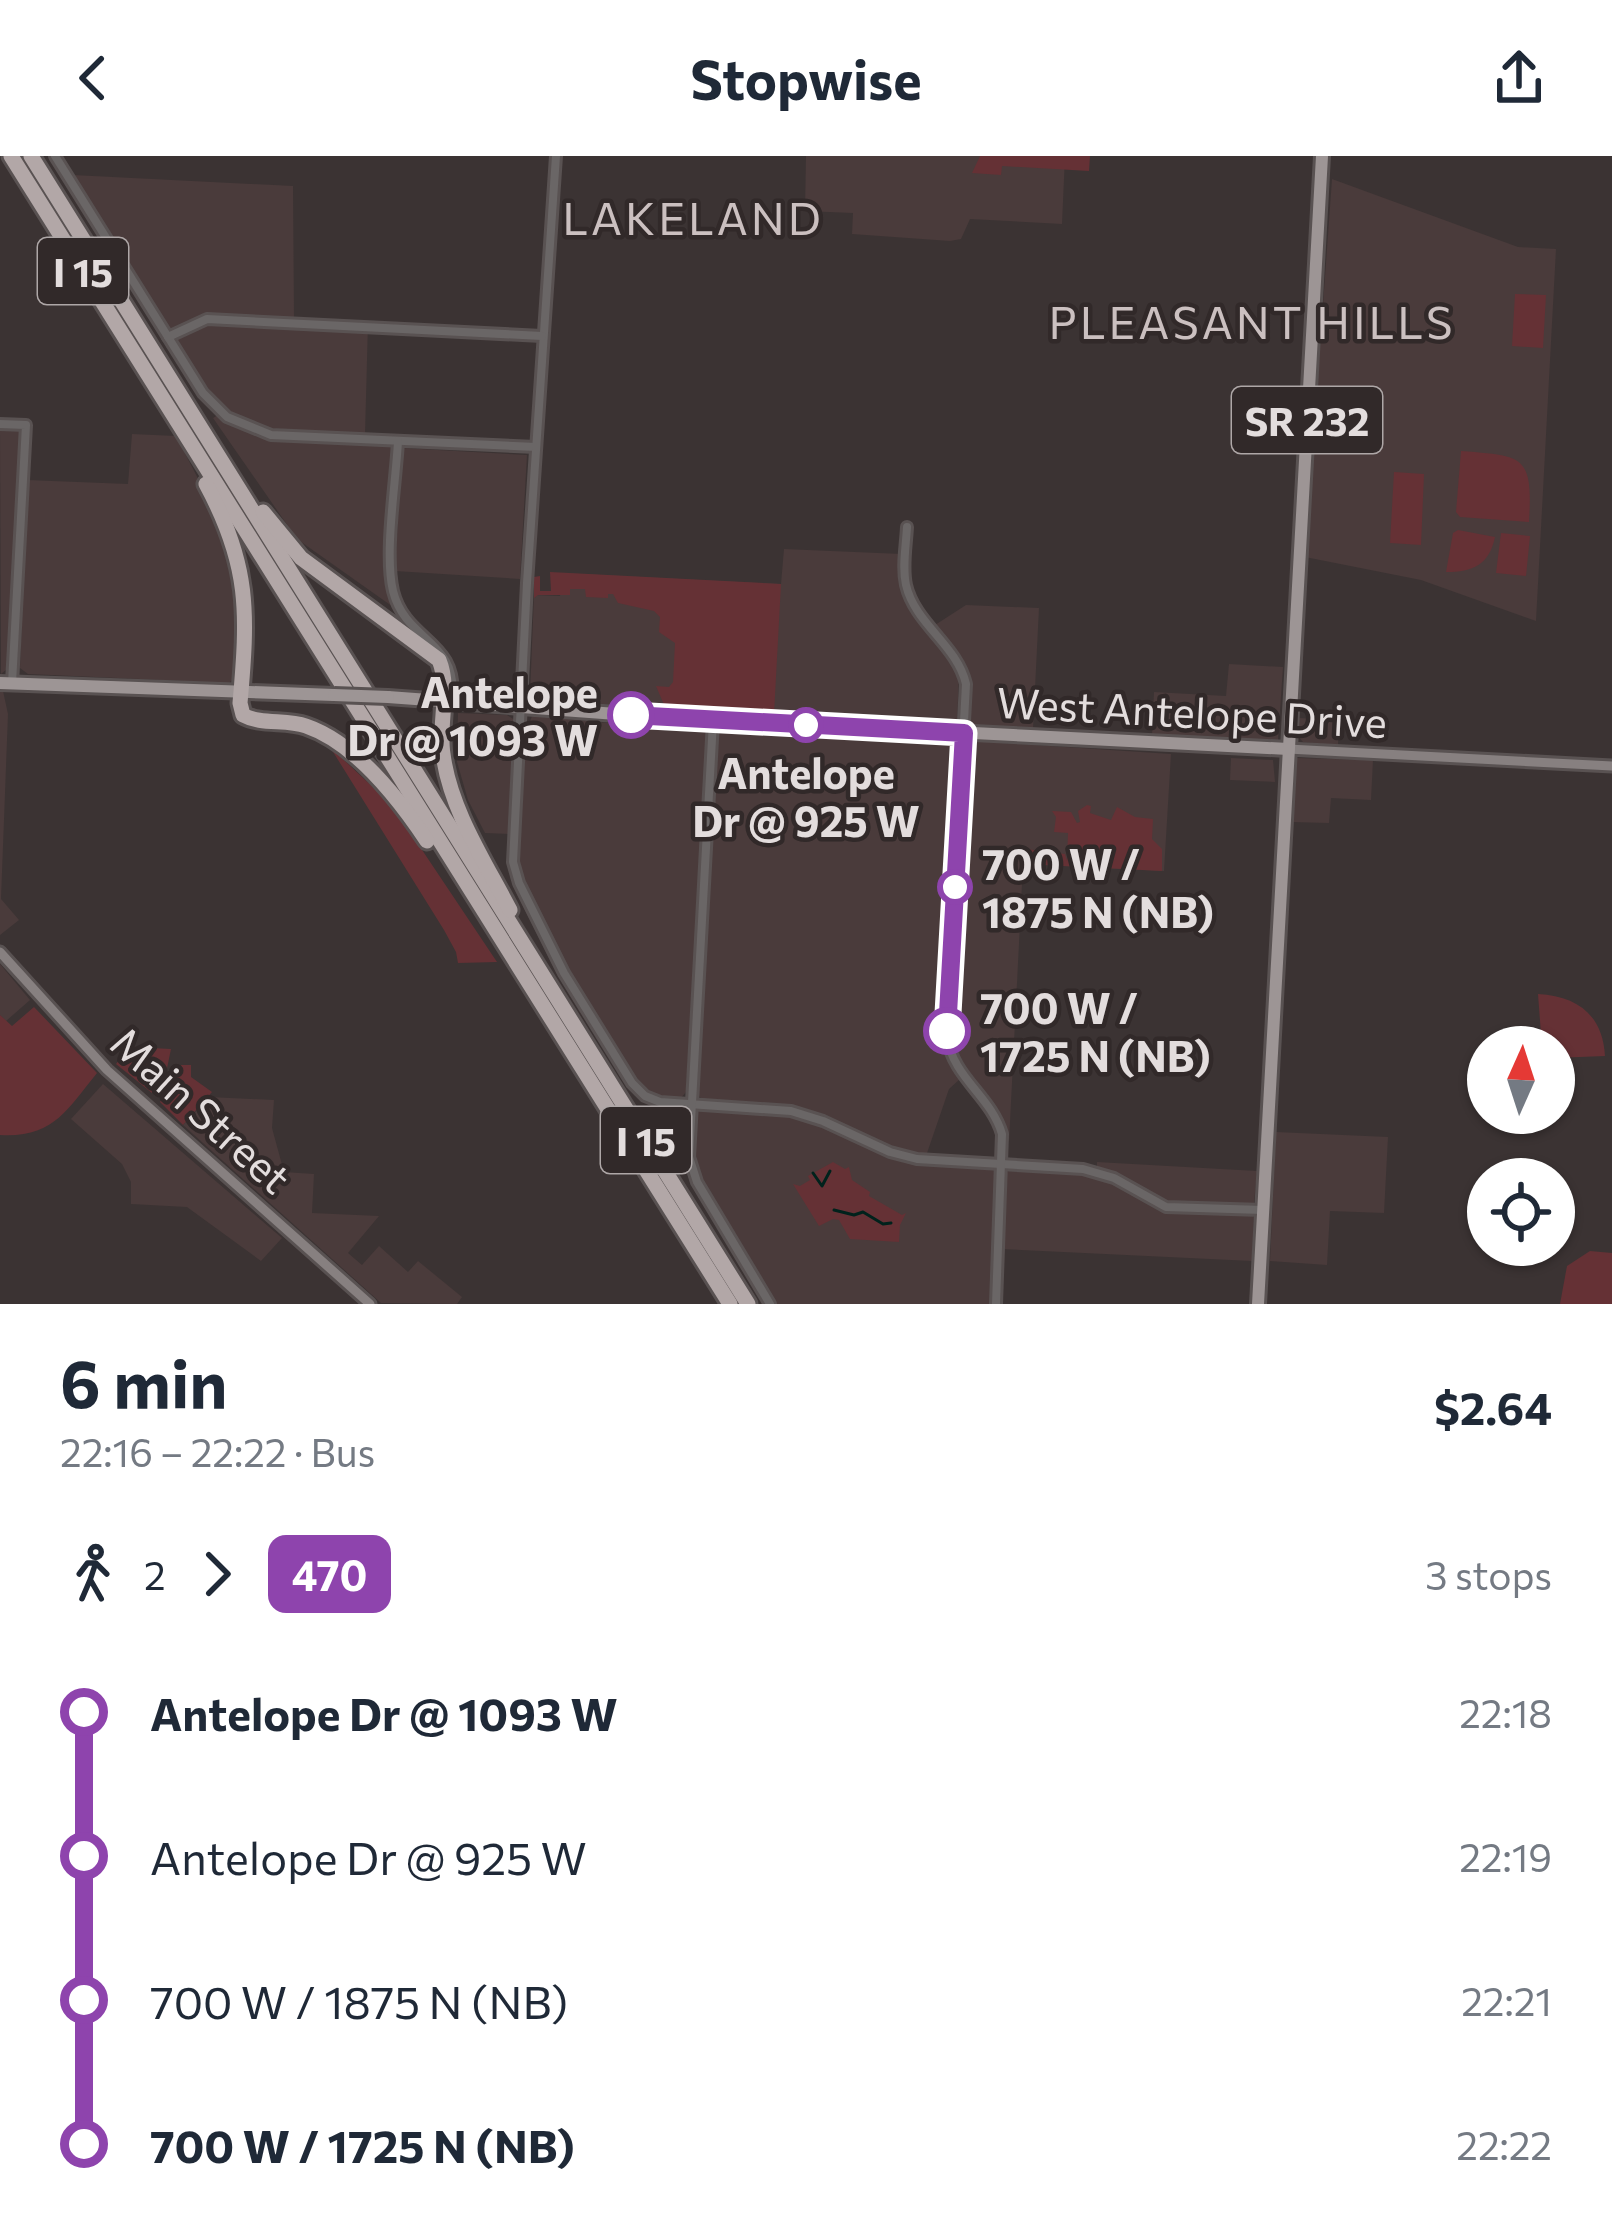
<!DOCTYPE html>
<meta charset="utf-8">
<style>
:root{--surface:#fff;--page:#f2f2f3;--text:#1f2937;--muted:#747a83}
body{margin:0;font-family:Commissioner,sans-serif;background:var(--page);color:var(--text);height:100vh;display:flex;flex-direction:column;font-size:45px;white-space:nowrap}
*{box-sizing:border-box;margin:0}
p{font-size:39px;color:var(--muted)}
.icon{flex:none;width:66px;height:66px;fill:none;stroke:currentColor;stroke-width:2;stroke-linecap:round;stroke-linejoin:round}
.map{position:relative;height:1148px;overflow:hidden}
.side{display:flex;flex-direction:column;background:var(--surface);flex:1}
.side>*{flex:none}
.badge{padding:0 24px;border-radius:18px;font-size:42px;line-height:78px}
.needle{width:78px;rotate:3deg}
.controls{position:absolute;left:1467px;top:870px;display:grid;gap:24px}
.controls a{display:grid;place-items:center;width:108px;height:108px;border-radius:50%;background:var(--surface);box-shadow:0 3px 9px #0004;font-size:60px}
.map>.badge{position:absolute;translate:-50% -50%;box-shadow:0 0 0 6px #fff}
.legs{display:flex;align-items:center;gap:18px;height:132px;padding:0 60px;font-size:39px}
.legs p{margin-inline-start:auto}
.summary{display:flex;align-items:center;justify-content:space-between;height:204px;padding:0 60px}
h1{font-size:66px;font-weight:700;line-height:90px}
ul{padding:0 60px;list-style:none}
li{display:flex;align-items:center;gap:42px;height:144px;font-size:45px}
li i{display:grid;place-items:center;width:18px;height:100%;margin:0 15px;background:currentColor}
li i::after{content:'';width:30px;height:30px;margin:-15px;border:9px solid;border-radius:50%;background:var(--surface)}
li p{margin-inline-start:auto}
li:first-child i{background:linear-gradient(#0000 50%,currentColor 0)}
li:last-child i{background:linear-gradient(currentColor 50%,#0000 0)}
header{display:flex;justify-content:space-between;align-items:center;height:156px;padding:0 60px;background:var(--surface);font-size:54px;font-weight:700}
.map>svg:first-child{display:block}
</style>
<header><svg class="icon" aria-label="back" viewBox="0 0 24 24"><path d="M15 5l-7 7 7 7"/></svg>Stopwise<svg class="icon" aria-label="share" viewBox="0 0 24 24"><path d="M12 15V3M7 8l5-5 5 5M5 13v7h14v-7"/></svg></header>
<div class="map">
<svg width="1612" height="1148" viewBox="0 0 1612 1148">
<rect width="100%" height="100%" fill="#3b3333"/>
<!-- built -->
<g fill="#4a3b3b">
<path d="M 806,0 L 1065,0 L 1062,68 L 970,63 L 961,83 L 950,85 L 852,78 L 853,57 L 805,55 Z"/>
<path d="M 73,19 L 293,30 L 294,161 L 368,167 L 365,279 L 267,272 L 223,252 L 192,211 Z"/>
<path d="M 1332,23 L 1518,91 L 1556,93 L 1536,465 L 1421,424 L 1305,401 Z"/>
<path d="M 218,259 L 243,273 L 269,281 L 393,289 L 389,433 L 396,453 L 297,383 L 213,262 Z"/>
<path d="M 0,272 L 22,275 L 8,512 L 1,518 Z"/>
<path d="M 132,278 L 176,280 L 222,369 L 239,449 L 235,521 L 229,527 L 28,518 L 20,512 L 27,324 L 128,328 Z"/>
<path d="M 402,292 L 527,299 L 520,423 L 395,415 Z"/>
<path d="M 784,393 L 902,398 L 901,426 L 906,442 L 959,517 L 957,568 L 610,549 L 530,538 L 534,439 L 560,440 L 562,417 L 781,428 Z"/>
<path d="M 966,449 L 1039,452 L 1033,573 L 971,569 L 971,535 L 965,510 L 935,469 Z"/>
<path d="M 1229,508 L 1283,511 L 1278,584 L 1152,579 L 1154,536 L 1226,540 Z"/>
<path d="M 0,535 L 3,535 L 8,558 L 1,743 L 19,764 L 0,779 Z"/>
<path d="M 458,557 L 507,559 L 515,564 L 510,678 L 485,677 L 468,644 L 457,606 Z"/>
<path d="M 532,560 L 707,576 L 686,936 L 680,943 L 649,937 L 635,924 L 569,817 L 523,726 L 518,695 L 524,581 Z"/>
<path d="M 1298,562 L 1339,564 L 1338,590 L 1303,586 L 1297,579 Z"/>
<path d="M 724,573 L 948,585 L 957,590 L 943,862 L 949,905 L 960,923 L 949,933 L 926,1000 L 884,990 L 802,954 L 704,944 L 697,939 L 719,575 Z"/>
<path d="M 974,585 L 1171,598 L 1164,715 L 1023,708 L 1009,986 L 1000,959 L 963,914 L 951,882 L 966,614 L 969,590 Z"/>
<path d="M 1231,602 L 1273,604 L 1275,626 L 1230,624 Z"/>
<path d="M 1297,602 L 1373,604 L 1371,644 L 1331,642 L 1329,667 L 1292,666 Z"/>
<path d="M 0,808 L 30,844 L 6,865 L 0,859 Z"/>
<path d="M 103,928 L 282,1082 L 261,1105 L 187,1051 L 131,1048 L 131,1026 L 122,1008 L 71,963 Z"/>
<path d="M 209,941 L 274,944 L 272,972 L 284,1016 L 314,1018 L 312,1057 L 379,1060 L 348,1097 L 362,1109 L 379,1090 L 408,1116 L 418,1105 L 462,1141 L 457,1148 L 381,1147 L 183,969 Z"/>
<path d="M 702,952 L 785,958 L 816,966 L 906,1005 L 994,1012 L 998,1018 L 991,1148 L 775,1148 L 699,1017 L 695,994 L 696,956 Z"/>
<path d="M 1276,976 L 1388,981 L 1384,1057 L 1330,1055 L 1327,1109 L 1270,1105 Z"/>
<path d="M 1097,1006 L 1257,1015 L 1254,1047 L 1218,1051 L 1167,1047 L 1097,1011 Z"/>
<path d="M 1011,1013 L 1091,1018 L 1113,1026 L 1153,1050 L 1176,1057 L 1250,1058 L 1254,1061 L 1252,1105 L 1002,1093 L 1006,1017 Z"/>
</g>
<!-- green -->
<g fill="#653135">
<path d="M 980,0 L 1090,0 L 1089,15 L 1002,10 L 1001,19 L 972,17 Z"/>
<path d="M 1515,138 L 1546,139 L 1543,192 L 1512,190 Z"/>
<path d="M 1461,295 C 1524,300 1533,299 1529,366 L 1460,361 L 1456,356 Z"/>
<path d="M 1394,316 L 1424,318 L 1421,389 L 1390,387 Z"/>
<path d="M 1458,374 L 1495,381 C 1489,409 1473,416 1446,416 L 1453,377 Z"/>
<path d="M 1501,377 L 1530,380 L 1526,420 L 1496,417 Z"/>
<path d="M 550,416 L 781,428 L 774,558 L 665,551 L 656,530 L 669,531 L 673,526 L 675,487 L 659,476 L 660,461 L 654,455 L 618,447 L 613,438 L 608,438 L 608,442 L 586,441 L 585,433 L 570,433 L 570,439 L 538,439 L 534,442 L 534,421 L 540,420 L 540,435 L 551,435 Z"/>
<path d="M 330,591 L 392,649 L 497,806 L 458,807 L 456,796 L 444,774 Z"/>
<path d="M 1087,649 L 1091,650 L 1090,657 L 1111,664 L 1117,651 L 1135,661 L 1153,663 L 1152,683 L 1162,693 L 1162,715 L 1023,708 L 1026,693 L 1065,698 L 1067,705 L 1068,677 L 1054,676 L 1056,661 L 1052,655 L 1071,656 L 1077,667 L 1080,666 L 1078,655 Z"/>
<path d="M 1538,838 C 1578,840 1603,860 1605,900 L 1554,902 L 1554,891 L 1542,891 Z"/>
<path d="M 34,851 L 97,917 C 66,955 53,982 0,979 L 0,859 L 12,870 Z"/>
<path d="M 131,891 L 171,893 L 166,917 L 152,937 L 116,908 Z"/>
<path d="M 181,909 L 191,909 L 191,921 L 212,936 L 183,969 L 160,946 Z"/>
<path d="M 833,1006 L 845,1013 L 849,1011 L 852,1024 L 870,1036 L 869,1040 L 902,1059 L 906,1057 L 900,1069 L 899,1086 L 850,1083 L 839,1064 L 833,1063 L 819,1070 L 793,1028 L 800,1030 L 810,1024 L 808,1020 Z"/>
<path d="M 1590,1095 L 1612,1097 L 1612,1148 L 1560,1148 L 1567,1110 Z"/>
</g>
<g fill="none" stroke-linecap="round" stroke-linejoin="round">
<!-- stream -->
<g stroke="#00221c" stroke-width="3">
<path d="M 813,1017 L 822,1030 L 830,1015"/>
<path d="M 834,1054 L 854,1059 L 863,1056 L 883,1068 L 891,1067"/>
</g>
<defs>
<g id="tertiary">
<path d="M 55,0 L 203,237 L 227,261 L 271,279 L 536,291"/>
<path d="M 556,0 L 527,427 L 513,706 L 519,727 L 564,817 L 632,927 L 645,940 L 660,946 L 791,955 L 823,965 L 890,996 L 917,1003 L 1083,1013 L 1114,1022 L 1166,1051 L 1263,1054"/>
<path d="M 168,181 L 207,163 L 542,180"/>
<path d="M 0,268 L 26,269 L 12,527"/>
<path d="M 398,285 C 396,326 384,397 393,435 C 406,487 459,483 452,544"/>
<path d="M 907,371 C 906,390 902,411 906,429 C 915,468 957,489 966,528 L 947,881 C 953,922 991,940 1002,978 L 996,1148"/>
<path d="M 713,565 L 689,1001 L 697,1026 L 770,1148"/>
</g>
<g id="secondary">
<path d="M 1288,593 L 1612,610"/>
<path d="M 0,796 L 107,914 L 370,1148"/>
</g>
<g id="primary">
<path d="M 0,527 L 334,539"/>
<path d="M 388,541 L 657,561 L 1288,593"/>
<path d="M 1258,1148 L 1322,0"/>
</g>
<g id="motorway">
<path d="M 11,0 L 730,1148"/>
<path d="M 31,0 L 748,1148"/>
<path d="M 206,328 C 250,409 248,457 240,547 L 243,559 C 261,569 286,563 306,570 C 356,587 399,643 427,685"/>
<path d="M 263,356 L 301,402 L 439,504 C 451,533 438,568 443,598 C 450,653 485,706 510,754"/>
</g>
</defs>
<!-- tertiary casing -->
<use href="#tertiary" stroke="#595252" stroke-width="14"/>
<!-- secondary casing -->
<use href="#secondary" stroke="#595252" stroke-width="15"/>
<!-- primary casing -->
<use href="#primary" stroke="#595252" stroke-width="18"/>
<!-- motorway casing -->
<use href="#motorway" stroke="#595252" stroke-width="21"/>
<!-- tertiary -->
<use href="#tertiary" stroke="#6a6666" stroke-width="8"/>
<!-- secondary -->
<use href="#secondary" stroke="#878080" stroke-width="9"/>
<!-- primary -->
<use href="#primary" stroke="#9d9595" stroke-width="12"/>
<!-- motorway -->
<use href="#motorway" stroke="#b2a7a7" stroke-width="15"/>
<defs>
<path id="primary-bridge" d="M 334,539 L 388,541"/>
</defs>
<!-- primary-bridge casing -->
<use href="#primary-bridge" stroke="#595252" stroke-width="18" stroke-linecap="butt"/>
<!-- primary-bridge -->
<use href="#primary-bridge" stroke="#9d9595" stroke-width="12"/>
</g>
<g fill="none" stroke-linecap="round" stroke-linejoin="round">
<defs>
<path id="line-1" d="M 631,559 L 964,577 L 947,875"/>
</defs>
<!-- line-1 casing -->
<use href="#line-1" stroke="#fff" stroke-width="27"/>
<!-- line-1 -->
<use href="#line-1" stroke="#8e44ad" stroke-width="18"/>
</g>
<!-- markers -->
<g fill="#fff" stroke="#8e44ad" stroke-width="6">
<circle cx="631" cy="559" r="21"/>
<circle cx="806" cy="569" r="15"/>
<circle cx="955" cy="731" r="15"/>
<circle cx="947" cy="875" r="21"/>
</g>
<g text-anchor="middle" dominant-baseline="central" stroke-width="9" stroke-linejoin="round" paint-order="stroke">
<!-- shield labels -->
<g fill="#312929" stroke="#aea7a7" stroke-width="3">
<rect x="38" y="82" width="90" height="66" rx="9"/>
<rect x="1232" y="231" width="150" height="66" rx="9"/>
<rect x="601" y="951" width="90" height="66" rx="9"/>
</g>
<g font-size="39" font-weight="bold" fill="#e3dddd">
<text x="83" y="115">I 15</text>
<text x="1307" y="264">SR 232</text>
<text x="646" y="984">I 15</text>
</g>
<!-- stop labels -->
<g font-size="42" font-weight="bold" fill="#e3dddd" stroke="#312929" text-anchor="start">
<text x="598" y="535" text-anchor="end">Antelope<tspan x="598" dy="48">Dr @ 1093 W</tspan></text>
<text x="806" y="616" text-anchor="middle">Antelope<tspan x="806" dy="48">Dr @ 925 W</tspan></text>
<text x="982" y="707">700 W /<tspan x="982" dy="48">1875 N (NB)</tspan></text>
<text x="980" y="851">700 W /<tspan x="980" dy="48">1725 N (NB)</tspan></text>
</g>
<!-- street labels -->
<g font-size="42" fill="#e3dddd" stroke="#312929">
<text transform="translate(1192 555) rotate(3)">West Antelope Drive</text>
<text transform="translate(202 953) rotate(42)">Main Street</text>
</g>
<!-- neighbourhood labels -->
<g font-size="45" letter-spacing="3" fill="#cbc0c0" stroke="#312929">
<text x="693" y="60">LAKELAND</text>
<text x="1252" y="164">PLEASANT HILLS</text>
</g>
</g>
</svg>
<div class="controls">
<a><svg class="needle" viewBox="-14 -14 28 28"><path d="M0-13l5 13h-10z" fill="#e53935"/><path d="M0 13l5-13h-10z" fill="#747a83"/></svg></a>
<a><svg class="icon" aria-label="locate" viewBox="0 0 24 24"><circle cx="12" cy="12" r="6"/><path d="M12 2v4M12 18v4M2 12h4M18 12h4"/></svg></a>
</div>
</div>
<section class="side">
<div class="summary"><div><h1>6 min</h1><p>22:16 – 22:22 · Bus</p></div><b>$2.64</b></div>
<div class="legs"><svg class="icon" aria-label="walk" viewBox="0 0 24 24"><circle cx="13" cy="4" r="2"/><path d="M13 8l-2 6 4 7M11 14l-3 7M7 12l3-4h3l4 4"/></svg>2<svg class="icon" aria-label="forward" viewBox="0 0 24 24"><path d="M9 5l7 7-7 7"/></svg><b class="badge" style="background:#8e44ad;color:#fff">470</b><p>3 stops</p></div>
<ul>
<li><i style="color:#8e44ad"></i><b>Antelope Dr @ 1093 W</b><p>22:18</p></li>
<li><i style="color:#8e44ad"></i><span>Antelope Dr @ 925 W</span><p>22:19</p></li>
<li><i style="color:#8e44ad"></i><span>700 W / 1875 N (NB)</span><p>22:21</p></li>
<li><i style="color:#8e44ad"></i><b>700 W / 1725 N (NB)</b><p>22:22</p></li>
</ul>
</section>
